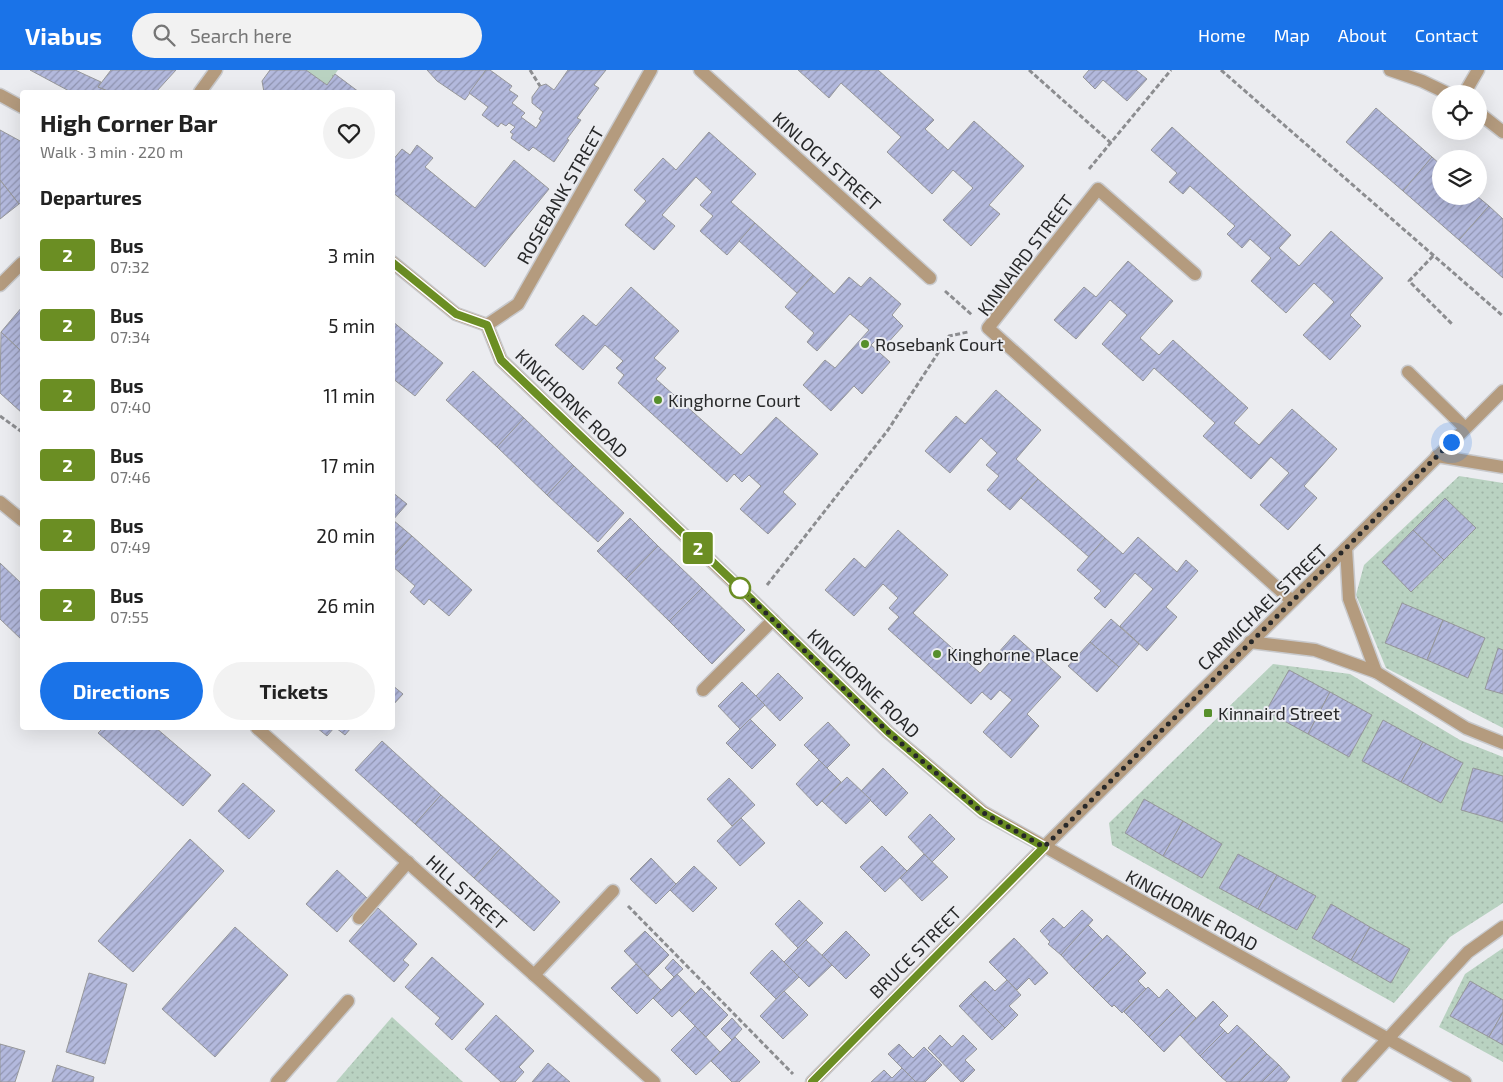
<!DOCTYPE html>
<meta charset="utf-8">
<style>
:root{--surface:#fff;--page:#f2f2f2;--text:#222;--muted:#767676;--accent:#1a73e8}
body{margin:0;font-family:"Exo 2",sans-serif;background:var(--page);color:var(--text);height:100vh;display:flex;flex-direction:column;font-size:19px;white-space:nowrap}
*{box-sizing:border-box;margin:0}
p{font-size:16px;color:var(--muted)}
.icon{flex:none;width:28px;height:28px;fill:none;stroke:currentColor;stroke-width:2;stroke-linecap:round;stroke-linejoin:round}
.map{position:relative;flex:1;overflow:hidden}
.details{position:absolute;left:20px;top:20px;width:375px;height:640px;display:flex;flex-direction:column;background:var(--surface);border-radius:5px;box-shadow:0 5px 20px #0002}
.details>*{flex:none}
.badge{padding:0 10px;border-radius:4px;font-size:18px;line-height:32px}
.controls{position:absolute;left:1432px;top:15px;display:grid;gap:10px}
.controls a{display:grid;place-items:center;width:55px;height:55px;border-radius:50%;background:var(--surface);box-shadow:0 5px 20px #0002;font-size:25px}
.you{position:absolute;width:25px;height:25px;margin:-12px;border:4px solid #fff;border-radius:50%;background:#1a73e8;box-shadow:0 0 0 8px #1a73e833}
.map>.badge{position:absolute;translate:-50% -50%;box-shadow:0 0 0 2px #fff}
h2{padding:0 20px;font-size:19px;line-height:45px}
.round{display:grid;place-items:center;flex:none;width:52px;height:52px;border-radius:26px;background:var(--page)}
.head{display:flex;align-items:center;justify-content:space-between;height:85px;padding:0 20px}
h1{font-size:24px;font-weight:700;line-height:38px}
.primary-button{display:flex;gap:10px;margin-top:auto;padding:10px 20px}
.primary-button a{flex:1;height:58px;border-radius:30px;background:var(--accent);color:#fff;font-size:20px;font-weight:700;line-height:58px;text-align:center}
.primary-button a+a{background:var(--page);color:var(--text)}
ul{padding:0;list-style:none}
li{display:flex;align-items:center;gap:15px;height:70px;padding:0 20px}
li div{flex:1}
li b{display:block;font-size:19px}
li em{font-style:normal}
li .badge{min-width:55px;font-weight:700;text-align:center}
header{display:flex;align-items:center;gap:30px;box-sizing:border-box;height:70px;padding:0 25px;background:var(--accent);color:#fff}
header strong{font-size:24px}
nav{display:flex;gap:28px;margin-inline-start:auto;font-size:18px}
.search{width:350px;height:45px;background:var(--page);display:flex;align-items:center;gap:12px;box-sizing:border-box;padding:0 18px;border-radius:28px;color:var(--muted);font-size:19px}
.map>svg:first-child{display:block}
</style>
<header>
<strong>Viabus</strong>
<div class="search"><svg class="icon" aria-label="search" viewBox="0 0 24 24"><circle cx="10" cy="10" r="6"/><path d="M15 15l6 6"/></svg>Search here</div>
<nav><a>Home</a><a>Map</a><a>About</a><a>Contact</a></nav>
</header>
<div class="map">
<svg width="1503" height="1012" viewBox="0 0 1503 1012">
<defs>
<pattern id="grass-tufts" width="24" height="20" patternUnits="userSpaceOnUse" patternTransform="scale(1.25)"><rect width="24" height="20" fill="#b9d2c1"/><path d="M3 7l-1-3M5 7V3M7 7l1-3M15 17l-1-3M17 17v-4M19 17l1-3" fill="none" stroke="#9fb4a6"/></pattern>
<pattern id="garden-dots" width="8" height="8" patternUnits="userSpaceOnUse" patternTransform="scale(1.25)"><rect width="8" height="8" fill="#b9d2c1"/><path d="M2 2h.1M6 6h.1" fill="none" stroke="#9fb4a6" stroke-width="1.8" stroke-linecap="round"/></pattern>
<pattern id="building-hatch" width="6" height="6" patternUnits="userSpaceOnUse" patternTransform="scale(1.25)"><rect width="6" height="6" fill="#b3b9dd"/><path d="M-1 1l2-2M0 6l6-6M5 7l2-2" fill="none" stroke="#9296b3"/></pattern>
</defs>
<rect width="100%" height="100%" fill="#ebecf0"/>
<!-- grass -->
<path fill="url(#grass-tufts)" d="M 306,0 L 338,0 L 327,15 Z"/>
<!-- garden -->
<g fill="url(#garden-dots)">
<path d="M 1459,406 L 1503,413 L 1503,658 L 1386,598 L 1356,525 L 1364,495 Z"/>
<path d="M 1273,594 L 1350,604 L 1460,670 L 1503,687 L 1503,833 L 1450,867 L 1394,933 L 1112,775 L 1109,753 Z"/>
<path d="M 1503,878 L 1503,992 L 1439,957 L 1465,904 Z"/>
<path d="M 392,947 L 463,1012 L 336,1012 Z"/>
</g>
<!-- building -->
<g fill="url(#building-hatch)" stroke="#96979a">
<path d="M 30,0 L 75,0 L 101,12 L 98,17 L 111,22 L 71,22 Z"/>
<path d="M 111,0 L 176,0 L 156,22 L 111,22 L 98,17 Z"/>
<path d="M 270,0 L 306,0 L 327,15 L 335,4 L 359,22 L 264,22 L 262,11 Z"/>
<path d="M 427,0 L 486,0 L 465,30 L 437,11 Z"/>
<path d="M 486,0 L 490,0 L 512,16 L 509,20 L 518,26 L 512,33 L 525,43 L 521,47 L 536,58 L 541,50 L 539,49 L 543,42 L 532,33 L 532,27 L 540,16 L 546,14 L 554,20 L 568,0 L 606,0 L 594,15 L 599,18 L 577,48 L 581,50 L 567,69 L 569,70 L 554,92 L 533,77 L 529,81 L 511,68 L 513,64 L 510,62 L 515,57 L 509,53 L 506,56 L 501,53 L 498,57 L 482,45 L 488,37 L 469,23 Z"/>
<path d="M 798,0 L 878,0 L 934,50 L 925,59 L 948,80 L 974,51 L 1024,96 L 989,135 L 1000,144 L 971,176 L 943,150 L 973,118 L 953,100 L 932,124 L 887,82 L 901,67 L 841,13 L 829,28 Z"/>
<path d="M 1089,0 L 1136,0 L 1147,9 L 1127,31 L 1103,10 L 1095,19 L 1083,7 Z"/>
<path d="M 1376,38 L 1432,87 L 1403,121 L 1346,72 Z"/>
<path d="M 1172,57 L 1291,165 L 1279,178 L 1299,196 L 1331,161 L 1383,208 L 1350,245 L 1361,256 L 1330,290 L 1303,265 L 1334,232 L 1314,213 L 1286,243 L 1251,211 L 1271,188 L 1250,169 L 1242,178 L 1227,164 L 1235,156 L 1190,116 L 1183,124 L 1169,112 L 1177,103 L 1151,80 Z"/>
<path d="M 0,60 L 22,72 L 22,132 L 19,134 L 0,110 Z"/>
<path d="M 709,62 L 756,104 L 731,132 L 755,153 L 727,185 L 700,161 L 713,146 L 700,135 L 712,122 L 696,107 L 662,145 L 675,156 L 654,180 L 625,155 L 646,131 L 634,120 L 663,88 L 676,100 Z"/>
<path d="M 417,75 L 433,88 L 425,97 L 475,138 L 514,90 L 549,119 L 485,197 L 392,122 L 392,91 L 402,79 L 410,85 Z"/>
<path d="M 1432,87 L 1441,95 L 1441,126 L 1477,126 L 1489,136 L 1459,170 L 1403,121 Z"/>
<path d="M 0,110 L 19,134 L 0,149 Z"/>
<path d="M 1489,136 L 1503,149 L 1503,208 L 1459,170 Z"/>
<path d="M 755,153 L 813,205 L 797,223 L 739,171 Z"/>
<path d="M 1128,191 L 1173,231 L 1140,268 L 1159,285 L 1173,270 L 1248,338 L 1234,353 L 1259,375 L 1292,339 L 1337,379 L 1304,416 L 1317,428 L 1288,460 L 1260,435 L 1289,403 L 1271,387 L 1251,409 L 1203,366 L 1215,353 L 1154,298 L 1143,311 L 1102,274 L 1127,245 L 1110,230 L 1076,269 L 1054,250 L 1084,217 L 1096,227 Z"/>
<path d="M 813,205 L 834,224 L 849,207 L 861,217 L 870,207 L 901,234 L 892,245 L 903,256 L 885,276 L 878,268 L 871,275 L 890,292 L 862,324 L 854,316 L 831,341 L 803,315 L 825,290 L 835,298 L 869,260 L 850,244 L 817,281 L 807,272 L 814,263 L 785,237 Z"/>
<path d="M 631,217 L 679,261 L 654,288 L 666,298 L 656,309 L 741,385 L 776,347 L 818,384 L 783,422 L 796,434 L 768,464 L 740,439 L 761,416 L 749,405 L 742,412 L 734,404 L 727,412 L 618,313 L 624,305 L 616,298 L 623,291 L 605,275 L 583,300 L 555,275 L 583,245 L 596,256 Z"/>
<path d="M 22,237 L 22,282 L 1,262 Z"/>
<path d="M 392,251 L 443,293 L 415,326 L 392,308 Z"/>
<path d="M 1,262 L 22,282 L 22,343 L 0,323 Z"/>
<path d="M 473,301 L 524,348 L 497,377 L 446,330 Z"/>
<path d="M 996,320 L 1041,360 L 1016,389 L 1038,409 L 1010,440 L 987,420 L 999,406 L 986,395 L 997,383 L 981,368 L 950,403 L 925,381 L 956,346 L 965,354 Z"/>
<path d="M 524,348 L 574,396 L 547,425 L 497,377 Z"/>
<path d="M 574,396 L 624,443 L 598,472 L 547,425 Z"/>
<path d="M 1038,409 L 1105,468 L 1089,487 L 1021,428 Z"/>
<path d="M 392,422 L 407,434 L 392,451 Z"/>
<path d="M 1445,428 L 1476,458 L 1444,490 L 1413,460 Z"/>
<path d="M 630,448 L 658,476 L 626,509 L 597,481 Z"/>
<path d="M 393,450 L 412,466 L 392,488 L 392,451 Z"/>
<path d="M 898,460 L 948,505 L 913,543 L 980,603 L 1014,565 L 1061,607 L 1027,644 L 1039,656 L 1011,688 L 983,662 L 1012,630 L 1000,620 L 991,630 L 982,622 L 971,634 L 888,559 L 899,547 L 889,538 L 898,528 L 883,514 L 854,546 L 825,520 L 854,488 L 865,498 Z"/>
<path d="M 1413,460 L 1444,490 L 1411,522 L 1382,492 Z"/>
<path d="M 412,466 L 472,520 L 449,546 L 429,529 L 424,535 L 410,522 L 415,516 L 392,496 L 392,488 Z"/>
<path d="M 1138,467 L 1177,502 L 1186,490 L 1198,501 L 1166,537 L 1177,547 L 1147,581 L 1120,556 L 1153,519 L 1135,503 L 1105,538 L 1094,528 L 1101,521 L 1077,500 L 1105,468 L 1123,484 Z"/>
<path d="M 658,476 L 702,518 L 669,551 L 626,509 Z"/>
<path d="M 0,493 L 22,514 L 22,570 L 0,549 Z"/>
<path d="M 702,518 L 745,560 L 712,594 L 669,551 Z"/>
<path d="M 1402,533 L 1443,550 L 1427,590 L 1385,573 Z"/>
<path d="M 1111,549 L 1139,574 L 1119,597 L 1090,572 Z"/>
<path d="M 1443,550 L 1485,568 L 1468,608 L 1427,590 Z"/>
<path d="M 1090,572 L 1119,597 L 1097,622 L 1068,596 Z"/>
<path d="M 1498,578 L 1503,580 L 1503,624 L 1485,619 Z"/>
<path d="M 1289,600 L 1330,622 L 1308,664 L 1266,641 Z"/>
<path d="M 778,603 L 803,628 L 780,651 L 756,626 Z"/>
<path d="M 742,612 L 765,635 L 740,659 L 718,636 Z"/>
<path d="M 392,615 L 403,624 L 392,636 Z"/>
<path d="M 1330,622 L 1372,645 L 1349,687 L 1308,664 Z"/>
<path d="M 750,649 L 776,675 L 752,699 L 726,673 Z"/>
<path d="M 1383,650 L 1423,672 L 1401,712 L 1362,691 Z"/>
<path d="M 828,652 L 850,675 L 827,698 L 804,675 Z"/>
<path d="M 103,658 L 156,658 L 211,705 L 183,736 L 98,663 Z"/>
<path d="M 317,658 L 334,658 L 327,666 Z"/>
<path d="M 336,658 L 351,658 L 345,665 Z"/>
<path d="M 382,671 L 441,725 L 415,754 L 355,700 Z"/>
<path d="M 1423,672 L 1463,693 L 1441,733 L 1401,712 Z"/>
<path d="M 819,690 L 841,712 L 817,736 L 796,714 Z"/>
<path d="M 883,698 L 908,723 L 886,746 L 861,721 Z"/>
<path d="M 1473,698 L 1503,706 L 1503,752 L 1461,740 Z"/>
<path d="M 847,707 L 871,730 L 846,754 L 822,731 Z"/>
<path d="M 729,708 L 755,735 L 732,756 L 707,729 Z"/>
<path d="M 243,713 L 275,741 L 249,769 L 218,741 Z"/>
<path d="M 441,725 L 501,778 L 474,808 L 415,754 Z"/>
<path d="M 1144,729 L 1183,751 L 1163,786 L 1125,763 Z"/>
<path d="M 930,744 L 955,769 L 932,792 L 908,767 Z"/>
<path d="M 741,748 L 765,773 L 740,796 L 717,771 Z"/>
<path d="M 1183,751 L 1222,774 L 1202,808 L 1163,786 Z"/>
<path d="M 190,769 L 224,801 L 133,902 L 98,871 Z"/>
<path d="M 882,776 L 907,801 L 885,822 L 860,797 Z"/>
<path d="M 501,778 L 560,832 L 534,861 L 474,808 Z"/>
<path d="M 924,784 L 948,807 L 922,831 L 900,808 Z"/>
<path d="M 1238,784 L 1277,805 L 1258,839 L 1219,818 Z"/>
<path d="M 651,788 L 676,814 L 656,834 L 630,809 Z"/>
<path d="M 694,796 L 717,818 L 693,842 L 670,820 Z"/>
<path d="M 337,800 L 367,828 L 337,862 L 306,834 Z"/>
<path d="M 1277,805 L 1316,826 L 1297,860 L 1258,839 Z"/>
<path d="M 799,830 L 823,853 L 798,878 L 775,854 Z"/>
<path d="M 1331,834 L 1370,857 L 1351,890 L 1312,868 Z"/>
<path d="M 378,838 L 417,874 L 403,890 L 409,895 L 394,912 L 349,871 Z"/>
<path d="M 1082,840 L 1093,850 L 1061,885 L 1048,874 L 1050,872 L 1040,861 L 1053,848 L 1064,858 Z"/>
<path d="M 1088,855 L 1103,870 L 1074,899 L 1061,885 Z"/>
<path d="M 235,857 L 288,905 L 215,987 L 162,939 Z"/>
<path d="M 1370,857 L 1410,879 L 1391,913 L 1351,890 Z"/>
<path d="M 645,861 L 669,885 L 648,906 L 624,881 Z"/>
<path d="M 846,861 L 870,885 L 846,909 L 822,885 Z"/>
<path d="M 1107,865 L 1127,884 L 1093,918 L 1074,899 Z"/>
<path d="M 1014,868 L 1048,903 L 1035,915 L 1029,908 L 1017,920 L 989,892 Z"/>
<path d="M 806,870 L 832,895 L 809,917 L 784,892 Z"/>
<path d="M 772,880 L 799,907 L 776,929 L 750,903 Z"/>
<path d="M 1127,884 L 1146,903 L 1138,911 L 1146,919 L 1122,943 L 1114,935 L 1112,937 L 1093,918 Z"/>
<path d="M 432,887 L 484,934 L 452,970 L 435,954 L 440,948 L 405,917 Z"/>
<path d="M 673,889 L 683,899 L 674,907 L 665,898 Z"/>
<path d="M 636,894 L 661,920 L 637,944 L 611,918 Z"/>
<path d="M 89,903 L 127,914 L 105,994 L 66,982 Z"/>
<path d="M 677,904 L 696,924 L 672,947 L 653,928 Z"/>
<path d="M 1007,910 L 1021,925 L 1009,936 L 1018,945 L 1005,958 L 971,924 L 985,911 L 995,921 Z"/>
<path d="M 1470,911 L 1503,930 L 1503,942 L 1489,967 L 1450,946 Z"/>
<path d="M 1148,917 L 1159,928 L 1167,919 L 1182,934 L 1149,967 L 1124,942 Z"/>
<path d="M 701,918 L 728,945 L 706,967 L 679,940 Z"/>
<path d="M 784,921 L 808,945 L 783,969 L 760,946 Z"/>
<path d="M 971,924 L 1005,958 L 992,970 L 959,936 Z"/>
<path d="M 1213,931 L 1228,946 L 1219,955 L 1225,961 L 1200,986 L 1180,965 Z"/>
<path d="M 1182,934 L 1196,948 L 1164,982 L 1149,967 Z"/>
<path d="M 1503,942 L 1503,975 L 1489,967 Z"/>
<path d="M 496,945 L 534,981 L 519,997 L 524,1002 L 515,1012 L 501,1012 L 465,979 Z"/>
<path d="M 732,948 L 742,959 L 732,970 L 721,959 Z"/>
<path d="M 1237,955 L 1255,972 L 1221,1007 L 1200,986 L 1225,961 L 1228,964 Z"/>
<path d="M 695,956 L 720,982 L 696,1005 L 671,980 Z"/>
<path d="M 940,965 L 952,977 L 963,965 L 977,979 L 965,990 L 975,1000 L 963,1012 L 961,1012 L 928,978 Z"/>
<path d="M 735,967 L 760,992 L 739,1012 L 732,1012 L 711,991 Z"/>
<path d="M 1255,972 L 1267,984 L 1239,1012 L 1227,1012 L 1221,1007 Z"/>
<path d="M 0,974 L 25,981 L 15,1012 L 0,1012 Z"/>
<path d="M 899,974 L 913,988 L 924,977 L 942,995 L 925,1012 L 916,1012 L 888,984 Z"/>
<path d="M 1267,984 L 1279,995 L 1262,1012 L 1239,1012 Z"/>
<path d="M 548,993 L 570,1012 L 532,1012 Z"/>
<path d="M 57,995 L 94,1007 L 93,1012 L 52,1012 Z"/>
<path d="M 1279,995 L 1290,1007 L 1286,1012 L 1262,1012 Z"/>
<path d="M 902,998 L 916,1012 L 871,1012 L 884,1000 L 892,1008 Z"/>
</g>
<g fill="none" stroke-linecap="round" stroke-linejoin="round">
<defs>
<g id="minor">
<path d="M 700,0 L 930,208"/>
<path d="M 1390,0 L 1422,11 L 1449,24"/>
<path d="M 200,22 L 216,0"/>
<path d="M 1464,24 L 1478,0"/>
<path d="M 0,25 L 22,37"/>
<path d="M 1479,43 L 1503,62"/>
<path d="M 392,192 L 456,244 L 487,255 L 501,290 L 754,532 L 888,662 L 983,742 L 1465,1012"/>
<path d="M 1195,204 L 1098,119 L 988,258 L 1292,531"/>
<path d="M 0,215 L 22,193"/>
<path d="M 487,255 L 518,234 L 651,0"/>
<path d="M 1408,302 L 1465,358"/>
<path d="M 1437,386 L 1503,397"/>
<path d="M 0,432 L 22,450"/>
<path d="M 1346,478 L 1349,529 L 1376,602"/>
<path d="M 1250,572 L 1315,580 L 1376,602 L 1466,658 L 1503,673"/>
<path d="M 703,620 L 773,550"/>
<path d="M 257,658 L 654,1012"/>
<path d="M 359,848 L 408,792"/>
<path d="M 534,905 L 613,821"/>
<path d="M 277,1012 L 348,931"/>
<path d="M 812,1012 L 1044,777 L 1346,478 L 1503,321"/>
<path d="M 1348,1012 L 1468,882 L 1503,857"/>
</g>
</defs>
<!-- minor casing -->
<use href="#minor" stroke="#c8c9cc" stroke-width="15"/>
<!-- path -->
<g stroke="#8c8d90" stroke-width="3" stroke-dasharray="5 2.5" stroke-linecap="butt">
<path d="M 530,0 L 540,16"/>
<path d="M 1029,0 L 1111,73"/>
<path d="M 1221,0 L 1503,246"/>
<path d="M 1089,99 L 1171,0"/>
<path d="M 1433,186 L 1409,211 L 1453,255"/>
<path d="M 945,221 L 972,245"/>
<path d="M 0,346 L 22,362"/>
<path d="M 767,515 L 888,360 L 949,266 L 968,262"/>
<path d="M 628,836 L 793,1004"/>
</g>
<!-- minor -->
<use href="#minor" stroke="#b49b7e" stroke-width="12"/>
</g>
<g fill="none" stroke-linecap="round" stroke-linejoin="round">
<defs>
<path id="line" d="M 392,192 L 456,244 L 487,255 L 501,290 L 740,518 L 888,662 L 982,742 L 1044,777 L 812,1012"/>
</defs>
<!-- line casing -->
<use href="#line" stroke="#fff" stroke-width="11"/>
<!-- line -->
<use href="#line" stroke="#6b8e23" stroke-width="8"/>
<!-- walk -->
<path stroke="#272829" stroke-width="5" stroke-dasharray="0 9" d="M 740,518 L 888,662 L 982,742 L 1044,777 L 1346,478 L 1451,372"/>
</g>
<!-- markers -->
<g fill="#568f2b" stroke="#ebecf0" stroke-width="2">
<circle cx="865" cy="274" r="5"/>
<circle cx="658" cy="330" r="5"/>
<circle cx="937" cy="584" r="5"/>
<rect x="1203" y="638" width="10" height="10" rx="2.5"/>
</g>
<circle fill="#fff" stroke="#6b8e23" stroke-width="2.5" cx="740" cy="518" r="10"/>
<g text-anchor="middle" dominant-baseline="central" stroke-width="4" stroke-linejoin="round" paint-order="stroke">
<!-- street labels -->
<g font-size="18" fill="#272829" stroke="#ebecf0">
<text transform="translate(827 91) rotate(42)">KINLOCH STREET</text>
<text transform="translate(560 125) rotate(-60)">ROSEBANK STREET</text>
<text transform="translate(1025 185) rotate(-53)">KINNAIRD STREET</text>
<text transform="translate(572 333) rotate(44)">KINGHORNE ROAD</text>
<text transform="translate(1262 537) rotate(-44)">CARMICHAEL STREET</text>
<text transform="translate(864 613) rotate(44)">KINGHORNE ROAD</text>
<text transform="translate(467 822) rotate(42)">HILL STREET</text>
<text transform="translate(1192 840) rotate(29)">KINGHORNE ROAD</text>
<text transform="translate(915 882) rotate(-45)">BRUCE STREET</text>
</g>
<!-- poi labels -->
<g font-size="18" fill="#272829" stroke="#ebecf0" text-anchor="start">
<text x="875" y="274">Rosebank Court</text>
<text x="668" y="330">Kinghorne Court</text>
<text x="947" y="584">Kinghorne Place</text>
<text x="1218" y="643">Kinnaird Street</text>
</g>
</g>
</svg>
<div class="controls">
<a><svg class="icon" aria-label="locate" viewBox="0 0 24 24"><circle cx="12" cy="12" r="6"/><path d="M12 2v4M12 18v4M2 12h4M18 12h4"/></svg></a>
<a><svg class="icon" aria-label="layers" viewBox="0 0 24 24"><path d="M12 4l9 5-9 5-9-5zM3 14l9 5 9-5"/></svg></a>
</div>
<div class="you" style="left:1451px;top:372px"></div>
<b class="badge" style="left:698px;top:478px;background:#6b8e23;color:#fff">2</b>
<section class="details">
<div class="head"><div><h1>High Corner Bar</h1><p>Walk · 3 min · 220 m</p></div><a class="round"><svg class="icon" aria-label="heart" viewBox="0 0 24 24"><path d="M12 20l-8-8c-3-5 5-10 8-4 3-6 11-1 8 4z"/></svg></a></div>
<h2>Departures</h2>
<ul>
<li><span class="badge" style="background:#6b8e23;color:#fff">2</span><div><b>Bus</b><p>07:32</p></div><em>3 min</em></li>
<li><span class="badge" style="background:#6b8e23;color:#fff">2</span><div><b>Bus</b><p>07:34</p></div><em>5 min</em></li>
<li><span class="badge" style="background:#6b8e23;color:#fff">2</span><div><b>Bus</b><p>07:40</p></div><em>11 min</em></li>
<li><span class="badge" style="background:#6b8e23;color:#fff">2</span><div><b>Bus</b><p>07:46</p></div><em>17 min</em></li>
<li><span class="badge" style="background:#6b8e23;color:#fff">2</span><div><b>Bus</b><p>07:49</p></div><em>20 min</em></li>
<li><span class="badge" style="background:#6b8e23;color:#fff">2</span><div><b>Bus</b><p>07:55</p></div><em>26 min</em></li>
</ul>
<div class="primary-button"><a>Directions</a><a>Tickets</a></div>
</section>
</div>
